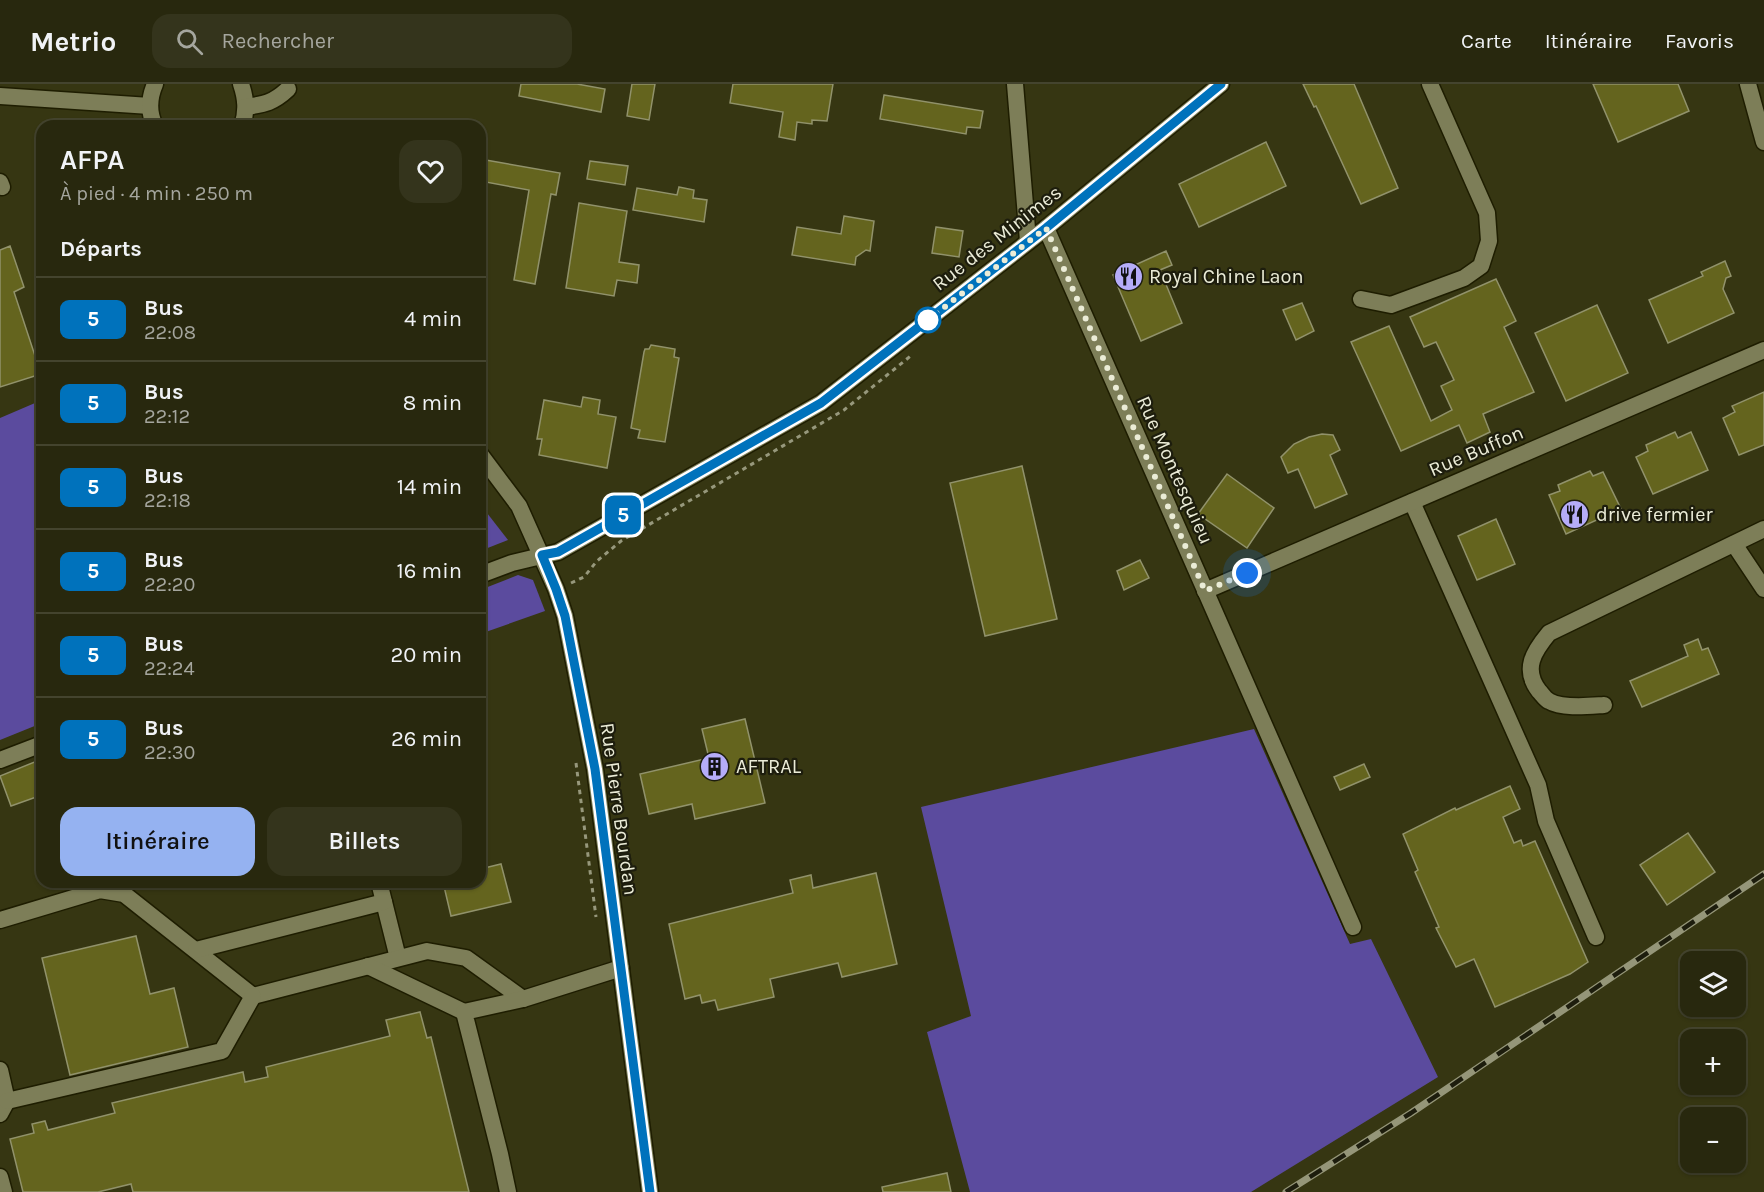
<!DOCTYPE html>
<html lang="fr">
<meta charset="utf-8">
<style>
:root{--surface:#28280e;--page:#34341c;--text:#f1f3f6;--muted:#a5a69e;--line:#44442e;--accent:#95b2f1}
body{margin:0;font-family:Karla,sans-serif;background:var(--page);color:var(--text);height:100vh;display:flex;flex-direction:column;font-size:22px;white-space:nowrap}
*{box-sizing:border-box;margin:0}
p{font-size:20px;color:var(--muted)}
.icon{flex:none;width:33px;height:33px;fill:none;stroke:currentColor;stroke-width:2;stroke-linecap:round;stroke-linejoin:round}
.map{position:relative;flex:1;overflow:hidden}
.panel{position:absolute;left:36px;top:36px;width:450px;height:768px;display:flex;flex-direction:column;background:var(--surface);border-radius:18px;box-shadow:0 2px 4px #0004,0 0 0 2px var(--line)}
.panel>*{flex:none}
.badge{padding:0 12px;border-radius:9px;font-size:21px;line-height:39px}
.buttons{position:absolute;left:1680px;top:867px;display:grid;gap:12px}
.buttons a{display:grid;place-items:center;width:66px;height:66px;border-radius:12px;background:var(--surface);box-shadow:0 2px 4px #0004,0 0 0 2px var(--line);font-size:30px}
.you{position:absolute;width:30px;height:30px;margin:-15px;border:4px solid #fff;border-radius:50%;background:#1a73e8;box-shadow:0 0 0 9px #1a73e833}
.map>.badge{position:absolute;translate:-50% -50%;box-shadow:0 0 0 3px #fff}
h2{padding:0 24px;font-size:22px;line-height:54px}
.round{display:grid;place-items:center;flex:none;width:63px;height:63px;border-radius:18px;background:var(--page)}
.head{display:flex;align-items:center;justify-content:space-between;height:102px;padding:0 24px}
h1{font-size:28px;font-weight:600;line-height:45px}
.cta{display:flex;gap:12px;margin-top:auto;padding:12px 24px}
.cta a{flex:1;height:69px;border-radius:18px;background:var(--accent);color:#111;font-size:24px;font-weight:600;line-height:69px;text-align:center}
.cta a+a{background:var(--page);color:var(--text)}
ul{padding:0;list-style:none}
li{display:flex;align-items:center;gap:18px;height:84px;padding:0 24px;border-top:2px solid var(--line)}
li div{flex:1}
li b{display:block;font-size:22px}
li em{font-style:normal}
li .badge{min-width:66px;font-weight:700;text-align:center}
header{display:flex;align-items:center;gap:36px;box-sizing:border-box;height:84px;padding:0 30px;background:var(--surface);border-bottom:2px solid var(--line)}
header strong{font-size:28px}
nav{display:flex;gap:33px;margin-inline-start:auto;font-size:21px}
.search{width:420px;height:54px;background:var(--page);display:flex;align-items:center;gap:15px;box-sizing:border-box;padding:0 21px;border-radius:18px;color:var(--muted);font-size:22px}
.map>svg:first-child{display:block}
</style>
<header>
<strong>Metrio</strong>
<div class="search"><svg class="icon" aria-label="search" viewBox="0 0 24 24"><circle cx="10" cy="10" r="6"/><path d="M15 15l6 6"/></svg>Rechercher</div>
<nav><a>Carte</a><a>Itinéraire</a><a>Favoris</a></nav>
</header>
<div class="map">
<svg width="1764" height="1108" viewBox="0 0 1764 1108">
<rect width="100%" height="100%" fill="#363612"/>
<!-- green -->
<g fill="#5b4b9e">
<path d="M 42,316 L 42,639 L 0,656 L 0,334 Z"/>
<path d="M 480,420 L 508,456 L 480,467 Z"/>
<path d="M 518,491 L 533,496 L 545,527 L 480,550 L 480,506 Z"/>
<path d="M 1254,645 L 1350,860 L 1371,855 L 1438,993 L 1251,1108 L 970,1108 L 927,948 L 971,932 L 921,723 Z"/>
</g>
<!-- building -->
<g fill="#64641e" stroke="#91926b" stroke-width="1.5">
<path d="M 521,0 L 577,0 L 605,5 L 601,28 L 519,12 Z"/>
<path d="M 632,0 L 655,0 L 649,36 L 627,32 Z"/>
<path d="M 733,0 L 833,0 L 827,37 L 812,36 L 812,40 L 797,38 L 795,56 L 779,53 L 783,28 L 730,19 Z"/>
<path d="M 1303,0 L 1354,0 L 1398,104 L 1361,120 L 1316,22 L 1314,23 Z"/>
<path d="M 1593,0 L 1678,0 L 1689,27 L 1618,58 Z"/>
<path d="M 884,11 L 983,27 L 980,44 L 967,43 L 966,50 L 880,35 Z"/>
<path d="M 1266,58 L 1286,102 L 1199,143 L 1179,100 Z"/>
<path d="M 480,75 L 560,89 L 556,111 L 551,110 L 535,200 L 514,196 L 529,106 L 480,97 Z"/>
<path d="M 590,77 L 628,82 L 625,101 L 587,95 Z"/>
<path d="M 679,103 L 694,106 L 693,114 L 707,116 L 704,138 L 633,126 L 637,104 L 677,111 Z"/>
<path d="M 579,119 L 627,127 L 619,178 L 639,181 L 637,199 L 617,196 L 614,212 L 566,204 Z"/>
<path d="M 844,132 L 874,137 L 870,167 L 866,166 L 856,173 L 855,181 L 792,171 L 797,143 L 841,150 Z"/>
<path d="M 936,143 L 963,147 L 959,173 L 932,169 Z"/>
<path d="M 10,162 L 24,203 L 14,208 L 41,290 L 0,303 L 0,166 Z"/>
<path d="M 1166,167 L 1172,181 L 1160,186 L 1182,239 L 1141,257 L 1113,191 Z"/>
<path d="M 1725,177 L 1731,192 L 1726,194 L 1723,205 L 1734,229 L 1668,259 L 1649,216 L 1703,192 L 1701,188 Z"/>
<path d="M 1496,195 L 1516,237 L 1504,243 L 1534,308 L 1483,330 L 1490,348 L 1467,359 L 1459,341 L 1401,367 L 1351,258 L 1389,242 L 1431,337 L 1452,326 L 1441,302 L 1454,296 L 1436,258 L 1424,263 L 1410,233 Z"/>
<path d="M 1302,219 L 1314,247 L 1296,256 L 1283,226 Z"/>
<path d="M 1597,221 L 1628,289 L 1566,317 L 1535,249 Z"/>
<path d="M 651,261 L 675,265 L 674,273 L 679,274 L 665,358 L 638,354 L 640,346 L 631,344 L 644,268 L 645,265 L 649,265 Z"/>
<path d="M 1764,308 L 1764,361 L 1739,371 L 1723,334 L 1735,328 L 1732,322 Z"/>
<path d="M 583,313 L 600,316 L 598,330 L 616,333 L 607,384 L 539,371 L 542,355 L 537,355 L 544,316 L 581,323 Z"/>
<path d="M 1675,348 L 1678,354 L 1691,348 L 1708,386 L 1653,410 L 1636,373 L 1648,367 L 1646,361 Z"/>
<path d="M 1322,350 L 1333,351 L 1340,366 L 1330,371 L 1347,410 L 1315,424 L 1298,385 L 1288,389 L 1281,373 L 1294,360 L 1309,353 Z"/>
<path d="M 1022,382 L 1057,535 L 985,552 L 950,399 Z"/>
<path d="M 1590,387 L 1593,392 L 1603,388 L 1621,425 L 1566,450 L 1549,411 L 1560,407 L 1558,401 Z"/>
<path d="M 1227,390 L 1274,424 L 1247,464 L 1198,430 Z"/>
<path d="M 1496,435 L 1515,480 L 1477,496 L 1458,452 Z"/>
<path d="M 1140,476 L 1149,494 L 1124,506 L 1117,487 Z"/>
<path d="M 1698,555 L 1702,566 L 1708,564 L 1719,590 L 1642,623 L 1630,597 L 1688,572 L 1684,561 Z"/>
<path d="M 745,635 L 765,719 L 695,735 L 692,720 L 649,730 L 640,690 L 709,674 L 702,645 Z"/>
<path d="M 42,675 L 42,711 L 11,722 L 0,692 Z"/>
<path d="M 1364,680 L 1370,693 L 1340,706 L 1334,693 Z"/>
<path d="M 1510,702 L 1520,725 L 1503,733 L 1514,759 L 1521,756 L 1523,762 L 1535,757 L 1588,878 L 1570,890 L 1495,923 L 1474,875 L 1456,883 L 1436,844 L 1439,843 L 1415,788 L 1418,786 L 1403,750 L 1455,724 L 1456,726 Z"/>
<path d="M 1688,749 L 1715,788 L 1667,821 L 1640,781 Z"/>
<path d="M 501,780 L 511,818 L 451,832 L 443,798 L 480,798 L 480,785 Z"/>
<path d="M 876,789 L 897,880 L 842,893 L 838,879 L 770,895 L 774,913 L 718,926 L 715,916 L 702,919 L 700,911 L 685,915 L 669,840 L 793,809 L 790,796 L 811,791 L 813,804 Z"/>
<path d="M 136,852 L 150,910 L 174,904 L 188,963 L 70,991 L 42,874 Z"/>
<path d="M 420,928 L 427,954 L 431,953 L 469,1108 L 133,1108 L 131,1100 L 98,1108 L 23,1108 L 10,1055 L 34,1049 L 32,1040 L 45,1037 L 48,1046 L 115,1029 L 112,1019 L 243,988 L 245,998 L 268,993 L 266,983 L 390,952 L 386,936 Z"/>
<path d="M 947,1089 L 951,1108 L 883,1108 L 882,1103 Z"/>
</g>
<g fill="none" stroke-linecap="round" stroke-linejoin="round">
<defs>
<g id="minor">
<path d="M 241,0 C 246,15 247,27 242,42"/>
<path d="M 1015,0 L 1028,157"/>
<path d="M 1748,0 L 1764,58"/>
<path d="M 0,12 L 150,22"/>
<path d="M 246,23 C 265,20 273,19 288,5"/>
<path d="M 155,42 C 148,28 149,14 155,0"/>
<path d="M 0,98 L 2,103"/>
<path d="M 1046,144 L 1353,843"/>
<path d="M 1361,215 L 1391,221 L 1464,194 L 1481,182 L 1489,157 L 1487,129 L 1430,0"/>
<path d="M 480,370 L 519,422 L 556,505 L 565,532 L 595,685 L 650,1108"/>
<path d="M 1412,418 L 1538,701 L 1546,737 L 1596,853"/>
<path d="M 1734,460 L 1764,505"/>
<path d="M 480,491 L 512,479 L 558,468 L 821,319 L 1046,144 L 1221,0"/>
<path d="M 1205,507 L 1764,266"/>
<path d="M 1604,621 C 1589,622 1562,625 1549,617 C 1545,615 1542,610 1539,607 C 1522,585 1534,567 1549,549 L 1764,445"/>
<path d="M 0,676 L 42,660"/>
<path d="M 379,798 L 398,874"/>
<path d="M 0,836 L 100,806 L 124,810 L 253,912 L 427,867 L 466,874 L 523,915"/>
<path d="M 196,866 L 384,818"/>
<path d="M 368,882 L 464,928"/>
<path d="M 0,986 L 7,1017 L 0,1030"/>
<path d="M 7,1017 L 222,967 L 253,912"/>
<path d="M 0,1093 L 4,1108"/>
<path d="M 508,1108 L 500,1070 L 464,928 L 523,915 L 621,884"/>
</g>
</defs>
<!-- minor casing -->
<use href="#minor" stroke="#1e1d00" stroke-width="19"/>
<!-- path -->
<g stroke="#97987c" stroke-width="3" stroke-dasharray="4.5 4.5" stroke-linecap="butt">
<path d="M 571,499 L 584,493 L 597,477 L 621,457 L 844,326 L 913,270"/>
<path d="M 576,679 L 596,833"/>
</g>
<!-- minor -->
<use href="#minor" stroke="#7d7e58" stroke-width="16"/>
<defs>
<path id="rail" d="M 1286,1108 L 1411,1029 L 1764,790"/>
</defs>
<!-- rail casing -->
<use href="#rail" stroke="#959679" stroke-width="7"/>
<!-- rail -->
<use href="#rail" stroke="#1d1d0d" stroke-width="4.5" stroke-dasharray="14" stroke-linecap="butt"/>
</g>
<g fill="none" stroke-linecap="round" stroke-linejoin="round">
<defs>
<path id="line" d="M 650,1108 L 595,685 L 565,532 L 556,505 L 542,471 L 558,468 L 821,319 L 1046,144 L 1221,0"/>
</defs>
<!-- line casing -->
<use href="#line" stroke="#fff" stroke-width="14"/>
<!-- line -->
<use href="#line" stroke="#0072bc" stroke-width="9"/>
<!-- walk -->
<path stroke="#ebecd7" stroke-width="6" stroke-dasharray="0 10.8" d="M 928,236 L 1046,144 L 1205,507 L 1247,489"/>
</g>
<!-- icons -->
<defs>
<symbol id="restaurant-disc" viewBox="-11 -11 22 22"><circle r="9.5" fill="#b5acf8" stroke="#1d1d0d"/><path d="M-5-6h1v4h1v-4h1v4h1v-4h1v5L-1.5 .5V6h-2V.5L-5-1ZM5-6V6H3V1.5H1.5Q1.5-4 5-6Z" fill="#111"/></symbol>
<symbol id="building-disc" viewBox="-11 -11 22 22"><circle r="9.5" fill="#b5acf8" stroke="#1d1d0d"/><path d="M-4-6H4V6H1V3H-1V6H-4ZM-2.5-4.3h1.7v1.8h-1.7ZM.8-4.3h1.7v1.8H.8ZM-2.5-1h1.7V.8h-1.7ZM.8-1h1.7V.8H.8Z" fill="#111"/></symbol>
</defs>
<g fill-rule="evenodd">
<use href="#restaurant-disc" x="1112" y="176" width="33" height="33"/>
<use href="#restaurant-disc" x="1558" y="414" width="33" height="33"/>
<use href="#building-disc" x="698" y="666" width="33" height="33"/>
</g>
<!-- markers -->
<circle fill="#fff" stroke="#0072bc" stroke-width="3" cx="928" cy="236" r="12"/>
<g text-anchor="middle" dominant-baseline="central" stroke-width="4.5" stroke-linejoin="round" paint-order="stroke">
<!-- street labels -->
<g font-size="20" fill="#ebecd7" stroke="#1d1d0d">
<text transform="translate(997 154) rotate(-38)">Rue des Minimes</text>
<text transform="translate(1476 367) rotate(-23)">Rue Buffon</text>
<text transform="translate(1175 386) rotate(66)">Rue Montesquieu</text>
<text transform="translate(619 725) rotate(82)">Rue Pierre Bourdan</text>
</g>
<!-- poi labels -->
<g font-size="20" fill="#ebecd7" stroke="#1d1d0d" text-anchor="start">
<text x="1149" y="192">Royal Chine Laon</text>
<text x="1596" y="430">drive fermier</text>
<text x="736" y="682">AFTRAL</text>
</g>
</g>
</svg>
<div class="buttons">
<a><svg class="icon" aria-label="layers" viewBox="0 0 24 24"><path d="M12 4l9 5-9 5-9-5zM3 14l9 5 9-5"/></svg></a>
<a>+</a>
<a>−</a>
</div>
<div class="you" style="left:1247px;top:489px"></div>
<b class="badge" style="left:623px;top:431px;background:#0072bc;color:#fff">5</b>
<section class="panel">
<div class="head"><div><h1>AFPA</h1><p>À pied · 4 min · 250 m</p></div><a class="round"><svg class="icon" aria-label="heart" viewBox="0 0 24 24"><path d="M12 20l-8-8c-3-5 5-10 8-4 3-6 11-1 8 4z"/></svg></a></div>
<h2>Départs</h2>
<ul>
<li><span class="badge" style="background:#0072bc;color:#fff">5</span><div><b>Bus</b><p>22:08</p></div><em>4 min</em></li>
<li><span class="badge" style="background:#0072bc;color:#fff">5</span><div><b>Bus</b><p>22:12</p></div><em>8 min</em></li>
<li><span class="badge" style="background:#0072bc;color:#fff">5</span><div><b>Bus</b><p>22:18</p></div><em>14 min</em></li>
<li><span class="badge" style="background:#0072bc;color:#fff">5</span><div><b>Bus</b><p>22:20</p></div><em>16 min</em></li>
<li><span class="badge" style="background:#0072bc;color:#fff">5</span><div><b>Bus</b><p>22:24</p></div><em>20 min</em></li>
<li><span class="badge" style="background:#0072bc;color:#fff">5</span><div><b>Bus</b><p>22:30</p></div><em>26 min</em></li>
</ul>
<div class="cta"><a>Itinéraire</a><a>Billets</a></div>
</section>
</div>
